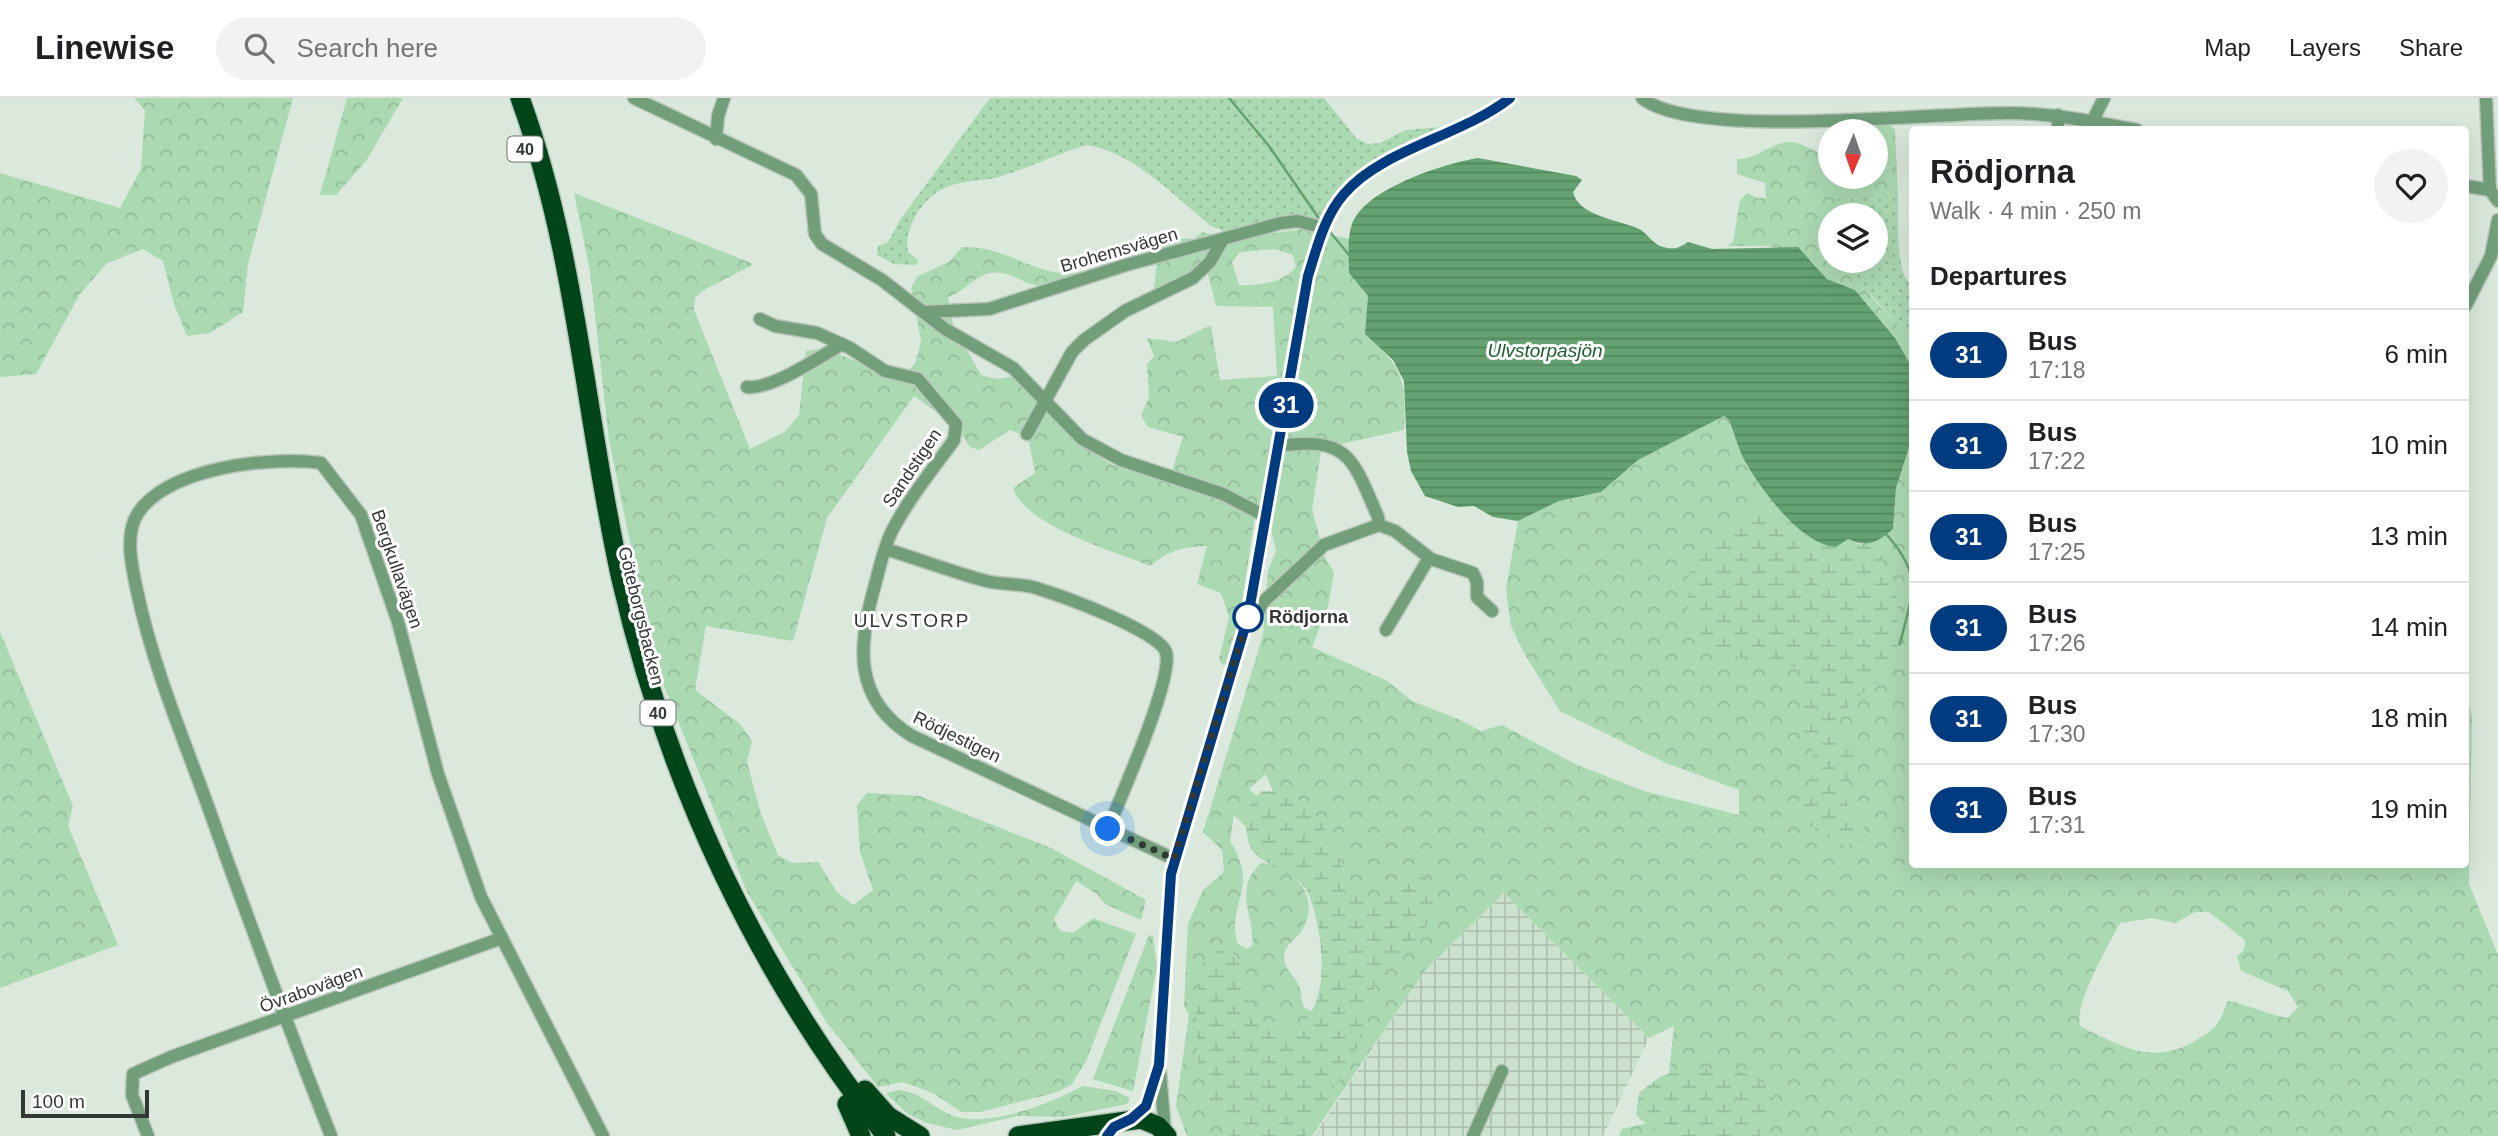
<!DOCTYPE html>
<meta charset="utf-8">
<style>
:root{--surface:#fff;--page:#f2f2f2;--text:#202124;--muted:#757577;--line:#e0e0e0}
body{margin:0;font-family:Helvetica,sans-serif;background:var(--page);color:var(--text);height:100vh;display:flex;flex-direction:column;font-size:26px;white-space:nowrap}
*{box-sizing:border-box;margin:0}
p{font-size:23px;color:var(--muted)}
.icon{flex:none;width:38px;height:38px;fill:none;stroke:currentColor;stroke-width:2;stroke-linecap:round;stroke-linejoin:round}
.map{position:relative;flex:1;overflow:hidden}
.drawer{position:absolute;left:1909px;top:28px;width:560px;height:742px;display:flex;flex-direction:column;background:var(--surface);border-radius:7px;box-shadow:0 7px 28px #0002}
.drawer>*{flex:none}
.badge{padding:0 14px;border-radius:23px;font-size:24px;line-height:46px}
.needle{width:46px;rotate:182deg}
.controls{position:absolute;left:1818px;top:21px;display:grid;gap:14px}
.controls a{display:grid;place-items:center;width:70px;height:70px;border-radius:50%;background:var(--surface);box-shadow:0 7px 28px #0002;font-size:35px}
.scale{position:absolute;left:21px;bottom:18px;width:128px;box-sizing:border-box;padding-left:7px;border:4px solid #323833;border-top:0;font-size:19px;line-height:24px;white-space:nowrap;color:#323833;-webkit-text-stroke:5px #fff;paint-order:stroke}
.you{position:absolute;width:35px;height:35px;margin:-18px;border:5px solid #fff;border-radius:50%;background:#1a73e8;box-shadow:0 0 0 10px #1a73e833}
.map>.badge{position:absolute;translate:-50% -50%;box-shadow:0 0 0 4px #fff}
h2{padding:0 21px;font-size:26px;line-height:63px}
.round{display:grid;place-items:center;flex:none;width:74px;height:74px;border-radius:37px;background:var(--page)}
.headline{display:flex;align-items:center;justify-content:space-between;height:119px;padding:0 21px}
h1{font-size:33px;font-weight:700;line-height:52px}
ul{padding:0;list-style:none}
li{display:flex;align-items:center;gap:21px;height:91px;padding:0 21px;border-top:2px solid var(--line)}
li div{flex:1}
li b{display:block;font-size:26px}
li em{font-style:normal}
li .badge{min-width:77px;font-weight:700;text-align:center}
header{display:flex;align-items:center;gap:42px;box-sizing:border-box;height:98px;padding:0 35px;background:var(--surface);border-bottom:2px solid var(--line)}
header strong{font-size:33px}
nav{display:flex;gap:38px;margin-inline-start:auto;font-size:24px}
.search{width:490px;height:63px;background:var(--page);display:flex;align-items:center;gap:18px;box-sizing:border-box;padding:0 24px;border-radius:38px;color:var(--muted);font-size:26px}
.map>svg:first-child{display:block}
</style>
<header>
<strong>Linewise</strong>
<div class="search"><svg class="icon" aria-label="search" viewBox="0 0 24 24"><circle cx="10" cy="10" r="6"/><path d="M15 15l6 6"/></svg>Search here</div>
<nav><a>Map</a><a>Layers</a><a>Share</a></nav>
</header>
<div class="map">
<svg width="2498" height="1038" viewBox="0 0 2498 1038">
<defs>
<pattern id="industrial-grid" width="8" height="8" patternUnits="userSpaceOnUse" patternTransform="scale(1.75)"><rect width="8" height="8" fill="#cce2cf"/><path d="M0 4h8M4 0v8" fill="none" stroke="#b0c3b2"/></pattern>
<pattern id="grass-dots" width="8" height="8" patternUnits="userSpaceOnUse" patternTransform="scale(1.75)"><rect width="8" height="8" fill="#abd9b2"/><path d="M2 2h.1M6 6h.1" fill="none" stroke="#94bb9a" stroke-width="1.8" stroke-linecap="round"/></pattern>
<pattern id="forest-crowns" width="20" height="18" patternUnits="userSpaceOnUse" patternTransform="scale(1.75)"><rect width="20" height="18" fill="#abd9b2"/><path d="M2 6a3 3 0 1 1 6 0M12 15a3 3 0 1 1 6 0" fill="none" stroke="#94bb9a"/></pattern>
<pattern id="wetland-marsh" width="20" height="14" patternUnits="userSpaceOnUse" patternTransform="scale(1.75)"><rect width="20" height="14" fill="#abd9b2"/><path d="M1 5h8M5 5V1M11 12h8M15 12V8" fill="none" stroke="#94bb9a"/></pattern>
<pattern id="water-rules" width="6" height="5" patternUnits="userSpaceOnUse" patternTransform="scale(1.75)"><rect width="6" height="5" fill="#64a371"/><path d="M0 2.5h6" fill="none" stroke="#53865d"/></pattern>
</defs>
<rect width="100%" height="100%" fill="#dae9dc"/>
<!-- industrial -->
<path fill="url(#industrial-grid)" d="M 1504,795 L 1649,940 L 1603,1038 L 1314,1038 L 1426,871 Z"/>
<!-- grass -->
<g fill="url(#grass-dots)">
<path d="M 990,0 L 1324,0 L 1356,40 L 1367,46 L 1380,45 L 1406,32 L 1441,29 L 1476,12 L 1372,64 L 1353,77 L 1317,122 L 1224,133 L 1211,128 C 1174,98 1134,54 1086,47 C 1058,56 1032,68 1005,77 C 986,84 965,81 947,89 C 924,98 903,129 908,154 L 919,163 L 916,167 L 894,166 L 877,157 L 878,148 L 888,144 L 902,119 Z"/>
<path d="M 1898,100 C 1899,123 1894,176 1913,189 L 1913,250 C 1897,218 1863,196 1847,163 L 1876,163 L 1876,117 L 1838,117 L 1837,101 Z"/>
</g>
<!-- forest -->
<g fill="url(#forest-crowns)" fill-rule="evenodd">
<path d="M 134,0 L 293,0 L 248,166 L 243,214 L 210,235 L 187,238 L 174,206 L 163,163 L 143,151 L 107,165 L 80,196 L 36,276 L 0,279 L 0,75 L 120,110 L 141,71 L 145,12 Z"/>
<path d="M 347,0 L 403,0 L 366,63 L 336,97 L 320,97 Z"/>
<path d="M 1883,24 L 1895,31 L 1898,100 L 1837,101 L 1838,117 L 1830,117 L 1830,163 L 1847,163 L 1874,202 L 1906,235 L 1913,250 L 1913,271 L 1895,240 L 1855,192 L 1827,181 L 1810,161 L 1770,148 L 1727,148 L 1733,144 L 1740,102 L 1747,95 L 1757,100 L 1766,100 L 1765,85 L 1737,76 L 1737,61 C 1757,62 1769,45 1789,44 C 1801,43 1819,56 1830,61 L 1830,79 L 1876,79 L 1876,33 L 1835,33 Z"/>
<path d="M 574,95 L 754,166 L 704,192 L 695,200 L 694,212 L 750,351 L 786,333 L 799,317 L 806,253 L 824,250 L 899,281 L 915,266 L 921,243 L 911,190 L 917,179 L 950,163 L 962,149 C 997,149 1011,161 1042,171 C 1059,177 1079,175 1097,175 C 1081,179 1060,188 1043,188 C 1022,188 1012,171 990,175 C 973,179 964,194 948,199 L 953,227 L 981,277 L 998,281 L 1015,278 L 1094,355 L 1112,367 L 1169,383 L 1183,339 L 1148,329 L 1141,318 L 1149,299 L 1147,266 L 1154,258 L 1147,240 L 1176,244 L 1211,227 L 1220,282 L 1277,278 L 1273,209 L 1216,208 L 1206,168 L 1151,204 C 1157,184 1154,165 1162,144 L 1173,140 L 1194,141 L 1202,134 L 1241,143 L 1253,138 L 1302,131 L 1350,141 L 1349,175 L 1368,198 L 1366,236 C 1404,272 1406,280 1404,332 L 1341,346 L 1322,347 L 1312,412 L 1325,459 L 1334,475 L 1328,508 L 1312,549 L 1387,583 L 1412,603 L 1458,621 L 1481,633 L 1502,627 L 1577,667 L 1644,693 L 1739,717 L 1739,692 L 1666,665 L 1560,613 L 1525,557 L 1511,528 L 1506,491 L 1518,423 L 1559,403 L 1601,394 L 1638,362 L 1724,318 L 1729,322 L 1746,366 L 1787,419 L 1861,447 L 1893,431 L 1896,390 L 1913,337 L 1913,766 L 2466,766 L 2466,597 L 2472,618 L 2469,786 L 2498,857 L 2498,1038 L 1619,1038 L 1622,1031 L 1664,1021 L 1674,928 L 1649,940 L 1504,795 L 1426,871 L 1312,1038 L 1187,1038 L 1176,1008 L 1189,917 L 1184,908 L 1188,826 L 1203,792 L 1224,774 L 1222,752 L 1203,734 L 1263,537 L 1268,472 L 1276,453 L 1264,398 L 1256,412 L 1242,505 L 1228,567 L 1223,567 L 1219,561 L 1229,519 L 1221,495 L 1197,486 L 1207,448 C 1183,449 1169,452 1150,468 C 1114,453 1025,428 1013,390 L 1035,375 L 1028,339 L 1010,332 L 979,352 L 970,349 C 956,324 937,315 914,298 L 827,420 L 793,543 L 706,528 L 695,592 L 740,626 L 752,643 L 747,664 L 761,716 L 778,757 L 792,765 L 818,764 L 837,794 L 853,807 L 873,792 L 860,754 L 857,707 L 867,695 L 920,698 L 1051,750 L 1146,802 L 1141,822 L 1105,806 L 1097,796 L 1076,783 L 1054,821 L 1060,833 L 1073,835 L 1093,820 L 1136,836 L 1086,963 L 1072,986 L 1057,994 L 980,1014 L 961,1014 L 933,995 L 903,984 L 878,989 L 827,925 L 747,794 L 655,566 L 609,342 L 590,173 ZM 1275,151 L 1293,157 L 1296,169 C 1283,185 1259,188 1239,187 L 1232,164 L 1240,154 ZM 1266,676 L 1342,868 L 1316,910 L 1311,913 L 1304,909 C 1301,902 1302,895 1299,888 C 1296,879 1285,873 1284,860 C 1284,847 1295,842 1301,834 C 1323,800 1295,768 1261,765 C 1232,793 1255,817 1252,848 L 1247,851 L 1238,846 C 1225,806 1261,791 1230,743 L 1234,717 L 1248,731 L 1262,702 L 1249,691 ZM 2195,814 L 2209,814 L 2245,842 L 2244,852 L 2237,858 L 2241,873 L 2288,893 L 2298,909 L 2288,920 C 2266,916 2249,907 2228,903 C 2219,926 2217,930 2195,943 C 2152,968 2122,948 2081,929 C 2071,911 2110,844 2120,825 L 2152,820 L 2175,825 Z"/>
<path d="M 0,534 L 73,708 L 68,728 L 118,847 L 0,890 Z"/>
<path d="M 1149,837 L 1153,838 L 1157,869 L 1133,993 L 1093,981 Z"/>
<path d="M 1083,988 L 1116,993 L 1130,1000 L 1127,1006 L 1063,1019 L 1017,1018 L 957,1032 L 927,1025 L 908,1016 L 886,996 C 910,982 932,1011 954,1018 C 990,1030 1051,1005 1083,988 Z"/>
</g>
<!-- wetland -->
<g fill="url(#wetland-marsh)">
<path d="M 1753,413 L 1787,419 L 1807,439 L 1848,441 L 1861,447 L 1875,446 L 1895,488 L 1900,546 L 1876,585 L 1851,604 L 1836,629 L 1842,648 L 1857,656 C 1858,673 1842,689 1847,706 C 1850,715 1861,725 1866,734 L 1860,743 L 1845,748 C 1825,738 1807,731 1796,710 L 1817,669 L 1801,629 L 1804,579 L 1796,570 L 1720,556 L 1704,542 L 1688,510 L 1690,474 L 1713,436 Z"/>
<path d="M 1261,693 C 1336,693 1325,764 1365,805 L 1375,805 L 1399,779 L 1423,776 L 1435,787 L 1433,819 L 1398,866 L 1377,878 L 1357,950 L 1306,1038 L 1230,1038 L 1199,974 L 1195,904 L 1203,866 L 1216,853 L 1226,852 L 1239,860 L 1240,883 L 1256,920 L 1281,932 C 1287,931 1297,930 1301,926 C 1333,902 1322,825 1307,793 C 1298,774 1265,770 1252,752 C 1246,743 1246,725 1245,715 Z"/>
<path d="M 1695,970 L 1738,972 L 1769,988 L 1776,1007 L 1761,1038 L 1682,1038 L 1655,1034 L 1636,1017 L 1639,995 L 1661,978 Z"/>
</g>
<!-- water -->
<path fill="url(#water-rules)" d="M 1478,60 L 1576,78 L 1582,82 L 1573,94 C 1578,118 1619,122 1637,130 C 1647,134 1652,146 1663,149 C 1674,152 1679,150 1688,144 L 1712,151 L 1798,149 L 1827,181 L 1855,192 L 1895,240 L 1913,271 L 1913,337 L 1896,390 L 1893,431 C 1876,445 1868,450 1848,441 L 1836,449 C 1801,446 1765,396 1747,367 C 1739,354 1735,336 1729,322 L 1724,318 L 1638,362 L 1601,394 L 1559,403 L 1518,423 L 1493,419 L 1474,408 L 1458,409 L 1425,398 L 1411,373 L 1407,354 L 1404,283 L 1393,262 L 1365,236 L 1368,198 L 1349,175 C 1349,160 1347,140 1352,126 C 1366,90 1443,66 1478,60 Z"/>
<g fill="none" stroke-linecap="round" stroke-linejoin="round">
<!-- stream -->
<g stroke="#64a371" stroke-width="2.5">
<path d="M 1229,0 L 1269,48 L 1320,122"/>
<path d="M 1330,134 L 1349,157"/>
<path d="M 1887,437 C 1924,479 1912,495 1900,546"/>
</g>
<defs>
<g id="minor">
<path d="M 634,0 L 796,77 L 811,96 L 815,136 L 822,146 L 882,182 L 945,231 L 1013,270 L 1082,341 L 1121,362 L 1223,396 L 1267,419"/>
<path d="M 1642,0 C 1695,43 1934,14 2010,15 C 2053,15 2094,24 2137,32"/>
<path d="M 2486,0 L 2490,92"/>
<path d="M 2058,17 L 2058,32"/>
<path d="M 2092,24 L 2104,0"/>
<path d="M 716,41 L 718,18 L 724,0"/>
<path d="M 2466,88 L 2490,92 L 2498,103"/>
<path d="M 2466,207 L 2491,158 L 2498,122"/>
<path d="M 923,214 L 989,211 L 1126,167 L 1281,125 L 1298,123 L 1324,130"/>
<path d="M 760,221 L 775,228 L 817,235 L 850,250 L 885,273 L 918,281 L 956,326 L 954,342 C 933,371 910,399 893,431 C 884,448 880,468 875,487 C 858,546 852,601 912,638 L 1174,761"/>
<path d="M 747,289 C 771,292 820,259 842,246"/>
<path d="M 1027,336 L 1072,254 L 1084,242 L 1125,213 L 1193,180 L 1210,164 L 1222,143"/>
<path d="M 1279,348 C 1349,338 1353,361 1378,419 L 1379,427"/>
<path d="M 885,451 C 919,461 952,474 986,483 C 1003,487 1023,485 1039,491 C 1062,498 1159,533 1166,554 C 1174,580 1120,700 1108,731"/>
<path d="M 1250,512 L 1258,515 L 1263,504 L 1324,447 L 1379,427 L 1395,433 L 1431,461 L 1473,475 L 1477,484 L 1477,499 L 1492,513"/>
<path d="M 1386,532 L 1429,460"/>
<path d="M 1160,974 L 1165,1034"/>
<path d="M 1131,1021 L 1146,1008 L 1159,967 L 1171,776 L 1250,512 L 1308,178 C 1317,150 1324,119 1344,96 C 1381,52 1462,38 1510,0"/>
<path d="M 148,1038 L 132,997 L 133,976 L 171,959 L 502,840"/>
<path d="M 331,1038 C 287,926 245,813 205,700 C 180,632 152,564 137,493 C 132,470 124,436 138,415 C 169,369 271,358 321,365 L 361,417 L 398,524 L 438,676 L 481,799 L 603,1038"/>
<path d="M 1473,1038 L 1502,973"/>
</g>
<g id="highway">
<path d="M 520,0 C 577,156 585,320 621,481 C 667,683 757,875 886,1038"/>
<path d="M 865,992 L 888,1018 L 920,1038"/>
<path d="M 847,1006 L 861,1038"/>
<path d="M 1018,1038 L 1141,1021 L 1158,1028 L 1167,1038"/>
</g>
</defs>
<!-- minor casing -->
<use href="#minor" stroke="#b8c6ba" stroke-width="15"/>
<!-- highway casing -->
<use href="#highway" stroke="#b8c6ba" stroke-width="22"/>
<!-- minor -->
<use href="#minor" stroke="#729e7a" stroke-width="12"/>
<!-- highway -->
<use href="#highway" stroke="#00451a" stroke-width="19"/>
</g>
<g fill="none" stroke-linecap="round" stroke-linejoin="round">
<defs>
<path id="line" d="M 1107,1038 L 1114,1029 L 1131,1021 L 1146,1008 L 1159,967 L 1171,776 L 1248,519 L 1308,178 C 1317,150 1324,119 1344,96 C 1382,51 1462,38 1510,0"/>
</defs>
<!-- line casing -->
<use href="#line" stroke="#fff" stroke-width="16"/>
<!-- line -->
<use href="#line" stroke="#003b80" stroke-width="10"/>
<!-- walk -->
<path stroke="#323833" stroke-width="7" stroke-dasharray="0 12.6" d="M 1108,731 L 1174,761 L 1248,519"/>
</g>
<!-- markers -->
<circle fill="#fff" stroke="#003b80" stroke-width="3.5" cx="1248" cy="519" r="14"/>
<g text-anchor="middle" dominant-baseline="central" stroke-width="6" stroke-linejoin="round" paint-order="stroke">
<!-- shield labels -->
<g fill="#fff" stroke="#707470" stroke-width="2">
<rect x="507.5" y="38.5" width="35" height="25" rx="5"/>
<rect x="640.5" y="602.5" width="35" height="25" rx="5"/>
</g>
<g font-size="16" font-weight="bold" fill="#323833">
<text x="525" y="51">40</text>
<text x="658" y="615">40</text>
</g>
<!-- street labels -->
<g font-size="18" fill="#323833" stroke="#fff">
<text transform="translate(1119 152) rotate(-16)">Brohemsvägen</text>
<text transform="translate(912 370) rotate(-56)">Sandstigen</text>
<text transform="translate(397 471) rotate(71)">Bergkullavägen</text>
<text transform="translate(641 518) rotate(76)">Göteborgsbacken</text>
<text transform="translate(957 639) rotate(26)">Rödjestigen</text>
<text transform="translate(311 891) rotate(-20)">Övrabovägen</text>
</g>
<!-- stop labels -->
<g font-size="18" font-weight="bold" fill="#323833" stroke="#fff" text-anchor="start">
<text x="1269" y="519">Rödjorna</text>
</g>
<!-- water labels -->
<g font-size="19" font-style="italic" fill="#1a5f2f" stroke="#fff">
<text x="1545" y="252">Ulvstorpasjön</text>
</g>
<!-- neighbourhood labels -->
<g font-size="19" letter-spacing="2" fill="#323833" stroke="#fff">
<text x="912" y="522">ULVSTORP</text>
</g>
</g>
</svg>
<div class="controls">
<a><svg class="needle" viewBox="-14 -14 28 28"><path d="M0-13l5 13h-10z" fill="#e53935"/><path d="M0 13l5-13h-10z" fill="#757577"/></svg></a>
<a><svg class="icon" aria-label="layers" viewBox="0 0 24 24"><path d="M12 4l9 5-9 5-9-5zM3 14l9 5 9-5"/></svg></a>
</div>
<div class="scale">100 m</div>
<div class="you" style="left:1108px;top:731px"></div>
<b class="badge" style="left:1286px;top:307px;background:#003b80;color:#fff">31</b>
<section class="drawer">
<div class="headline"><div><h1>Rödjorna</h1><p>Walk · 4 min · 250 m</p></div><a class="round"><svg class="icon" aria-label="heart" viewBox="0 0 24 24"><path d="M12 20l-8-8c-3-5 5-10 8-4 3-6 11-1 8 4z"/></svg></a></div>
<h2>Departures</h2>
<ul>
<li><span class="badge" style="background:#003b80;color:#fff">31</span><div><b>Bus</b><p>17:18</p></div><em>6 min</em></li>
<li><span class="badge" style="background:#003b80;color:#fff">31</span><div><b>Bus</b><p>17:22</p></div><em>10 min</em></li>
<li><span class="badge" style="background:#003b80;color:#fff">31</span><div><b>Bus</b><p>17:25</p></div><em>13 min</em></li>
<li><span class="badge" style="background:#003b80;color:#fff">31</span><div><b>Bus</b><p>17:26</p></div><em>14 min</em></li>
<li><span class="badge" style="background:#003b80;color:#fff">31</span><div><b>Bus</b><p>17:30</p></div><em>18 min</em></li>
<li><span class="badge" style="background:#003b80;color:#fff">31</span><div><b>Bus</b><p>17:31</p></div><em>19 min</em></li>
</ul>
</section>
</div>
